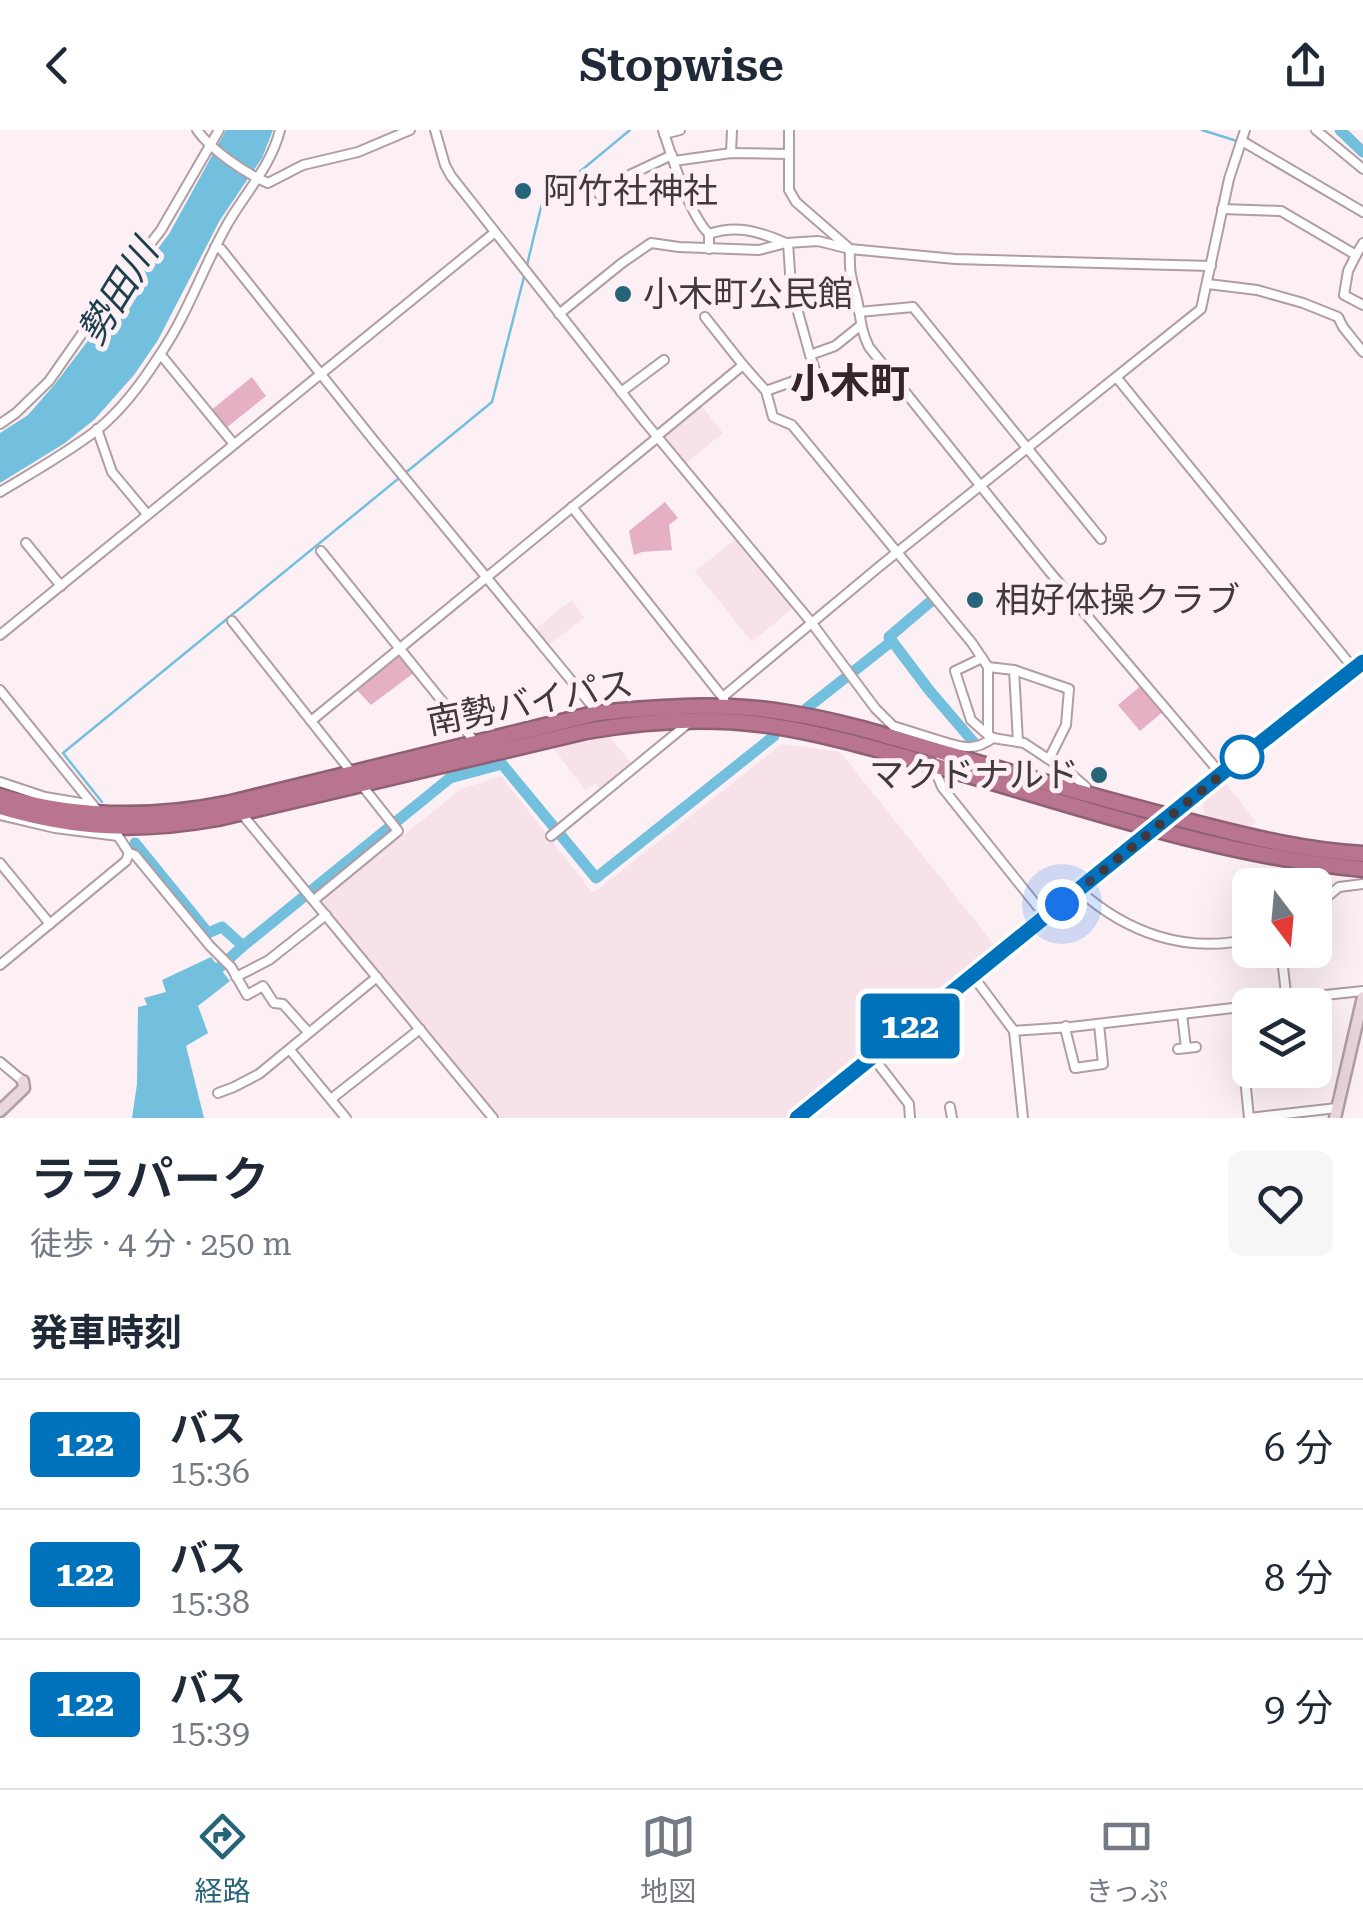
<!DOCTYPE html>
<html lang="ja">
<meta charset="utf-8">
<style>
:root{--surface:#fff;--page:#f6f6f7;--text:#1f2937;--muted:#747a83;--line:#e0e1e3;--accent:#26647a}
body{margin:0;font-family:"Roboto Serif","Noto Sans JP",serif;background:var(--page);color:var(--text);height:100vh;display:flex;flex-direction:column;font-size:38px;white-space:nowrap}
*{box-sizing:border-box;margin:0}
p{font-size:32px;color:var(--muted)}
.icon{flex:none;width:55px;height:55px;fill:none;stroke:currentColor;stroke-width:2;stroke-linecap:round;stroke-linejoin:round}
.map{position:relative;height:988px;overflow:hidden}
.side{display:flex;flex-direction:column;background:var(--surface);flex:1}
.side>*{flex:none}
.badge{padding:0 20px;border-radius:8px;font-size:35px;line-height:65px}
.needle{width:65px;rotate:164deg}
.controls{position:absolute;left:1232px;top:738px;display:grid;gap:20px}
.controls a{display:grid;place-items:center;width:100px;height:100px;border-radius:15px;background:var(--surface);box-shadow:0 10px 40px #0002;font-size:50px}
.you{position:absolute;width:50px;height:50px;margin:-25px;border:8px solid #fff;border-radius:50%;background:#1a73e8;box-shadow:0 0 0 15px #1a73e833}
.map>.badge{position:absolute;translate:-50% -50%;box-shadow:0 0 0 5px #fff}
h2{padding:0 30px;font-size:38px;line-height:90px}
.round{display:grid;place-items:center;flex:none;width:105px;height:105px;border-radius:15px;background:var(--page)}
.summary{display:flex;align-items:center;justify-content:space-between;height:170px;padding:0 30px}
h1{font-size:48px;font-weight:600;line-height:75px}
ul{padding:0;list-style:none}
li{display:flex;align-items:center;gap:30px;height:130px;padding:0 30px;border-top:2px solid var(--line)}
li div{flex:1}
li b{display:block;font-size:38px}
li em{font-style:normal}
li .badge{min-width:110px;font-weight:700;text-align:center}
header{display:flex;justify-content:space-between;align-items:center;height:130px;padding:0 30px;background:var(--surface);font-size:45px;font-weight:600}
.tabs{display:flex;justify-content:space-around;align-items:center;height:140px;border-top:2px solid var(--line);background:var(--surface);font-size:28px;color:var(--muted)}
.tabs a{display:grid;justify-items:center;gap:5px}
.tabs .on{color:var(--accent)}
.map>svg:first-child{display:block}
</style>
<header><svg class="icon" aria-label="back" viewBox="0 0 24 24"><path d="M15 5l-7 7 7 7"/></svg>Stopwise<svg class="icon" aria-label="share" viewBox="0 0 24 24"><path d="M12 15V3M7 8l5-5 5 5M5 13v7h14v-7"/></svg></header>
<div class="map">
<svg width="1363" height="988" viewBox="0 0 1363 988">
<rect width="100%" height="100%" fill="#fdf0f5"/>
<!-- built -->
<g fill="#f8e2e9">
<path d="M 701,275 L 723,303 L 686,333 L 663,305 Z"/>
<path d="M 736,409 L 793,478 L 752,512 L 695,441 Z"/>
<path d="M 572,470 L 584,488 L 547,516 L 534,500 Z"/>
<path d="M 608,605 L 633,635 L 601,660 L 595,653 L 585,660 L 553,618 Z"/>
<path d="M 782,614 L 840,622 L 997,818 L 787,988 L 495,988 L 323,775 L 325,768 L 461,659 L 501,646 L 593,763 Z"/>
<path d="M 1223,650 L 1256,692 L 1248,698 L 1205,687 L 1201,668 Z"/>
</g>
<!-- green -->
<g fill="#e5b0c4">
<path d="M 252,247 L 266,266 L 225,299 L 210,281 Z"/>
<path d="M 665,372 L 678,388 L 669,395 L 672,420 L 642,422 L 634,425 L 629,401 Z"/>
<path d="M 399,522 L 415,542 L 371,575 L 355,558 Z"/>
<path d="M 1143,554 L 1164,581 L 1140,601 L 1118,575 Z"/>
</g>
<!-- water -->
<g fill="#72bfde">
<path d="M 226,0 L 273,0 L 262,28 L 220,90 L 158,210 L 134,245 L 95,289 L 65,313 L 0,353 L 0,303 L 28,285 L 55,254 L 169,104 Z"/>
<path d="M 211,827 L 230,851 L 198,876 L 208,903 L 186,916 L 204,988 L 132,988 L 137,954 L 138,877 L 147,875 L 144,868 L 166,862 L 162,850 Z"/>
</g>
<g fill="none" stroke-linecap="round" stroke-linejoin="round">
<!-- stream -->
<g stroke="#72bfde" stroke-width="2.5">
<path d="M 1202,0 L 1237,11"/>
<path d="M 527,135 L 542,73 L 630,0"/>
<path d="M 102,672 L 63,623 L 492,272 L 525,143"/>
</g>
<!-- river -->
<g stroke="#72bfde" stroke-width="11">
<path d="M 1340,0 L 1363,22"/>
<path d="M 892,511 L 929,560 L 976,615"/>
<path d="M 807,578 L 892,511 L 889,507 L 930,472"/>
<path d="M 135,713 L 208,803 L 222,797 L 243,816 L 219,838"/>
<path d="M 243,816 L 450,648 L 502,634 L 596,748 L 774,606"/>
</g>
<defs>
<g id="street">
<path d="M 197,0 C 211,20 245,43 268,53 L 303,35 L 358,22 L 410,0"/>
<path d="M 435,0 L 445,35 L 451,46 L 645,292 L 811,492 L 875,578 L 893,596 L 944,612 L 937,645 L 942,657 L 1046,787"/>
<path d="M 663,0 C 672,27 689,84 709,104 L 709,119"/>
<path d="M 789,0 L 789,60 L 796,72 L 850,119 C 849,142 851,147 857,169 C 861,187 860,199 869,217 L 1049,441 L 1221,644"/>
<path d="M 1316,0 L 1363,39"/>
<path d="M 664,4 L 680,0"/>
<path d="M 1242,11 L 1363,82"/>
<path d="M 731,23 L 732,0"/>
<path d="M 674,31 L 731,23 L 789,24"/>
<path d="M 599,64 L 621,49 L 672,25"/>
<path d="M 1222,79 L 1281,81 L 1356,125 L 1363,113"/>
<path d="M 709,104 C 737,94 760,102 786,113"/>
<path d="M 788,113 L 791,157 L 810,225"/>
<path d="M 215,117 L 221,119 L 375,312 L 598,583"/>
<path d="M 1356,125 L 1348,141 L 1344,165 L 1363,175"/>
<path d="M 1208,154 L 1257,160 L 1303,173 L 1338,187 L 1343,197 L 1363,222"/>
<path d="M 859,182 L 913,177 L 1101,409"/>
<path d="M 559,184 L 622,133 L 651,113 L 679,117 L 759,120 L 786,113 L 818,111 L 850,119 L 955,129 L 1211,136"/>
<path d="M 705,187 L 743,235"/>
<path d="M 161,225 L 233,313"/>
<path d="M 1117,248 L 1354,539"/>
<path d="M 766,261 L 816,243 L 810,225 L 835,216 L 860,196"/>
<path d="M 621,262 L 664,230"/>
<path d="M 0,294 L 16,283 L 49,251 L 98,181 L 161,100 L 219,0"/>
<path d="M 97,299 L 112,342 L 147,384"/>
<path d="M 657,306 L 743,235 L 766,261 L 773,287 L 792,295 L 972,513 L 988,537 L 988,605 L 993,608"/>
<path d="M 0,362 C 33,342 67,323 97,300 C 122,280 144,250 161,223 C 188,183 204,135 228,93 C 246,62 271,36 280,0"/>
<path d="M 572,377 L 724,569"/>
<path d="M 26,413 L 61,456"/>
<path d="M 321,421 L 475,612"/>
<path d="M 232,491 L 398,701 L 314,770"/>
<path d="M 0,505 L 494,103"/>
<path d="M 982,528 L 955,541 L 971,590 L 988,605"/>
<path d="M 988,537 L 1014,540 L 1018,612"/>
<path d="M 1014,540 L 1069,559 L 1066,595 L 1049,629"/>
<path d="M 0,560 L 97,680"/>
<path d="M 724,566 L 880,436 L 1201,179 L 1229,49 L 1245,0"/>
<path d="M 311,591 L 658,307"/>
<path d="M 944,612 C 964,618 975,621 993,608 L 1024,613 L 1071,644 L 1086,657"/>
<path d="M 0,652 L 45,667 L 93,675"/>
<path d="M 241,683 L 493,988"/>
<path d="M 0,685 L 55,698 L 118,706"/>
<path d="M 113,698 L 129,723 L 135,725 L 210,816 L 231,837 L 247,865 L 263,856 L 274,873 L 283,874 L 308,902"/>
<path d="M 551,706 L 691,591"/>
<path d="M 0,733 L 50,794"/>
<path d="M 1079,760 C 1127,803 1186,824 1250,809"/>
<path d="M 1315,777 L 1339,757 L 1363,754"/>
<path d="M 0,835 L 126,731 L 129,723"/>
<path d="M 973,846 L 1014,901 L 1023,988"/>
<path d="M 236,847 L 269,830 L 326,785"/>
<path d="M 1287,869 L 1363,861"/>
<path d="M 1261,875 L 1287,872 L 1281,820"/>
<path d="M 1182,884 L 1186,918"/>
<path d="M 1066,896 L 1066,902 L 1075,938 L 1103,934 L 1099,894"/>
<path d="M 1014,901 L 1071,897 L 1250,876"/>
<path d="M 1178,919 L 1196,917"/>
<path d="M 290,920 L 346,988"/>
<path d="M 872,926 L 909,974 L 910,988"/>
<path d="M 0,932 L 23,951"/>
<path d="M 1245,948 L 1249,988"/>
<path d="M 218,963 L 234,957 L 259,944 L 377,847"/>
<path d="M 331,969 L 420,899"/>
<path d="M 950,977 L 952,988"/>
<path d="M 1249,988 L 1337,978"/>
</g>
<g id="secondary">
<path d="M 0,981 L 24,958 L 23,951"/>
<path d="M 797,988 L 1221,644 L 1363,531"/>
<path d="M 1335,988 L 1363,867"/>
</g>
<g id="highway">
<path d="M 0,666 C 77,689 153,689 231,673 L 598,583 C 661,577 725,572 788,583 C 840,591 891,607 942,622 C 1027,648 1113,672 1199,694 C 1253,708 1307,721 1363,724"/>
<path d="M 0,677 C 77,700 139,702 218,688 L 586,601 C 643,591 702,587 760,594 C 827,603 893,624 958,642 C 1091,680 1225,727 1363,739"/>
</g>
</defs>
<!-- street casing -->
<use href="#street" stroke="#b19da4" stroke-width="12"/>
<!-- secondary casing -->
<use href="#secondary" stroke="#b19da4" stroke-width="15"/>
<!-- highway casing -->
<use href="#highway" stroke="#8f6073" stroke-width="19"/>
<!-- street -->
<use href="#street" stroke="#fff" stroke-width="8"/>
<!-- secondary -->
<use href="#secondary" stroke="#ead6de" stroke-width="10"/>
<!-- highway -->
<use href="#highway" stroke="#b97590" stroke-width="14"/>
</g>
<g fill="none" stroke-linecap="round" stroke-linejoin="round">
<defs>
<path id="line" d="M 797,988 L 1221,644 L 1363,532"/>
</defs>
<!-- line casing -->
<use href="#line" stroke="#fff" stroke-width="22"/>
<!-- line -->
<use href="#line" stroke="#0072bc" stroke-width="15"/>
<!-- walk -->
<path stroke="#41393c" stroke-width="10" stroke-dasharray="0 18" d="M 1062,774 L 1248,623 L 1242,627"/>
</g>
<!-- markers -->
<g fill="#26647a" stroke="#fdf0f5" stroke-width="4">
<circle cx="523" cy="61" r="10"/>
<circle cx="623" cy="164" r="10"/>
<circle cx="975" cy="470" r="10"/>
<circle cx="1099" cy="645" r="10"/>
</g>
<circle fill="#fff" stroke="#0072bc" stroke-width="5" cx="1242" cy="627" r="20"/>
<g text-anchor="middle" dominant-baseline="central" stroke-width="10" stroke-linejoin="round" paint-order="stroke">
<!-- poi labels -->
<g font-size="35" fill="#41393c" stroke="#fdf0f5" text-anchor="start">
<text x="543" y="61">阿竹社神社</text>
<text x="643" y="164">小木町公民館</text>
<text x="995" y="470">相好体操クラブ</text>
<text x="1079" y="645" text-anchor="end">マクドナルド</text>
</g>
<!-- street labels -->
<g font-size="35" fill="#41393c" stroke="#fdf0f5">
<text transform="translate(530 573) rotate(-11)">南勢バイパス</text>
</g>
<!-- water labels -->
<g font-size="38" font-style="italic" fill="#1c404d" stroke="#fdf0f5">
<text transform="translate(118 162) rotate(-58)">勢田川</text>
</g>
<!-- quarter labels -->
<g font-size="40" font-weight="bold" fill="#34252b" stroke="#fdf0f5">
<text x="850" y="253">小木町</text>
</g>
</g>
</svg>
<div class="controls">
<a><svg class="needle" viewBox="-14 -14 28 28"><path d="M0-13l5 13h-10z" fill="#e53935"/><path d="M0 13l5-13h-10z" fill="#747a83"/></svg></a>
<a><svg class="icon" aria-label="layers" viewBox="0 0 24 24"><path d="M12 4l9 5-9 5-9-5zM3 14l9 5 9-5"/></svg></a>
</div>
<div class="you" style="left:1062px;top:774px"></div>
<b class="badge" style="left:910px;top:896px;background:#0072bc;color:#fff">122</b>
</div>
<section class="side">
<div class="summary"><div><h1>ララパーク</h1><p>徒歩 · 4 分 · 250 m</p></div><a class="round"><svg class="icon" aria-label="heart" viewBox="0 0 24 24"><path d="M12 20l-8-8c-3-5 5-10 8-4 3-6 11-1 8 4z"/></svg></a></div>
<h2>発車時刻</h2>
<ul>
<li><span class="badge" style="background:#0072bc;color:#fff">122</span><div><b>バス</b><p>15:36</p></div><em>6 分</em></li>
<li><span class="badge" style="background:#0072bc;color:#fff">122</span><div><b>バス</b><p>15:38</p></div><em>8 分</em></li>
<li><span class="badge" style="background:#0072bc;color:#fff">122</span><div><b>バス</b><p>15:39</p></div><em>9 分</em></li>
</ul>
</section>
<nav class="tabs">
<a class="on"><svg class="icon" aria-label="directions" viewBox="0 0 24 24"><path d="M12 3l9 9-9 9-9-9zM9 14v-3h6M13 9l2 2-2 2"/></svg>経路</a>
<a><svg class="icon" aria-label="map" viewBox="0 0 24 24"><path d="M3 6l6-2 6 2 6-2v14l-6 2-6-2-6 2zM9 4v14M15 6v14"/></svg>地図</a>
<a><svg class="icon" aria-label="tickets" viewBox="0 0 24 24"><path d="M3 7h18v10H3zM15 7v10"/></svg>きっぷ</a>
</nav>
